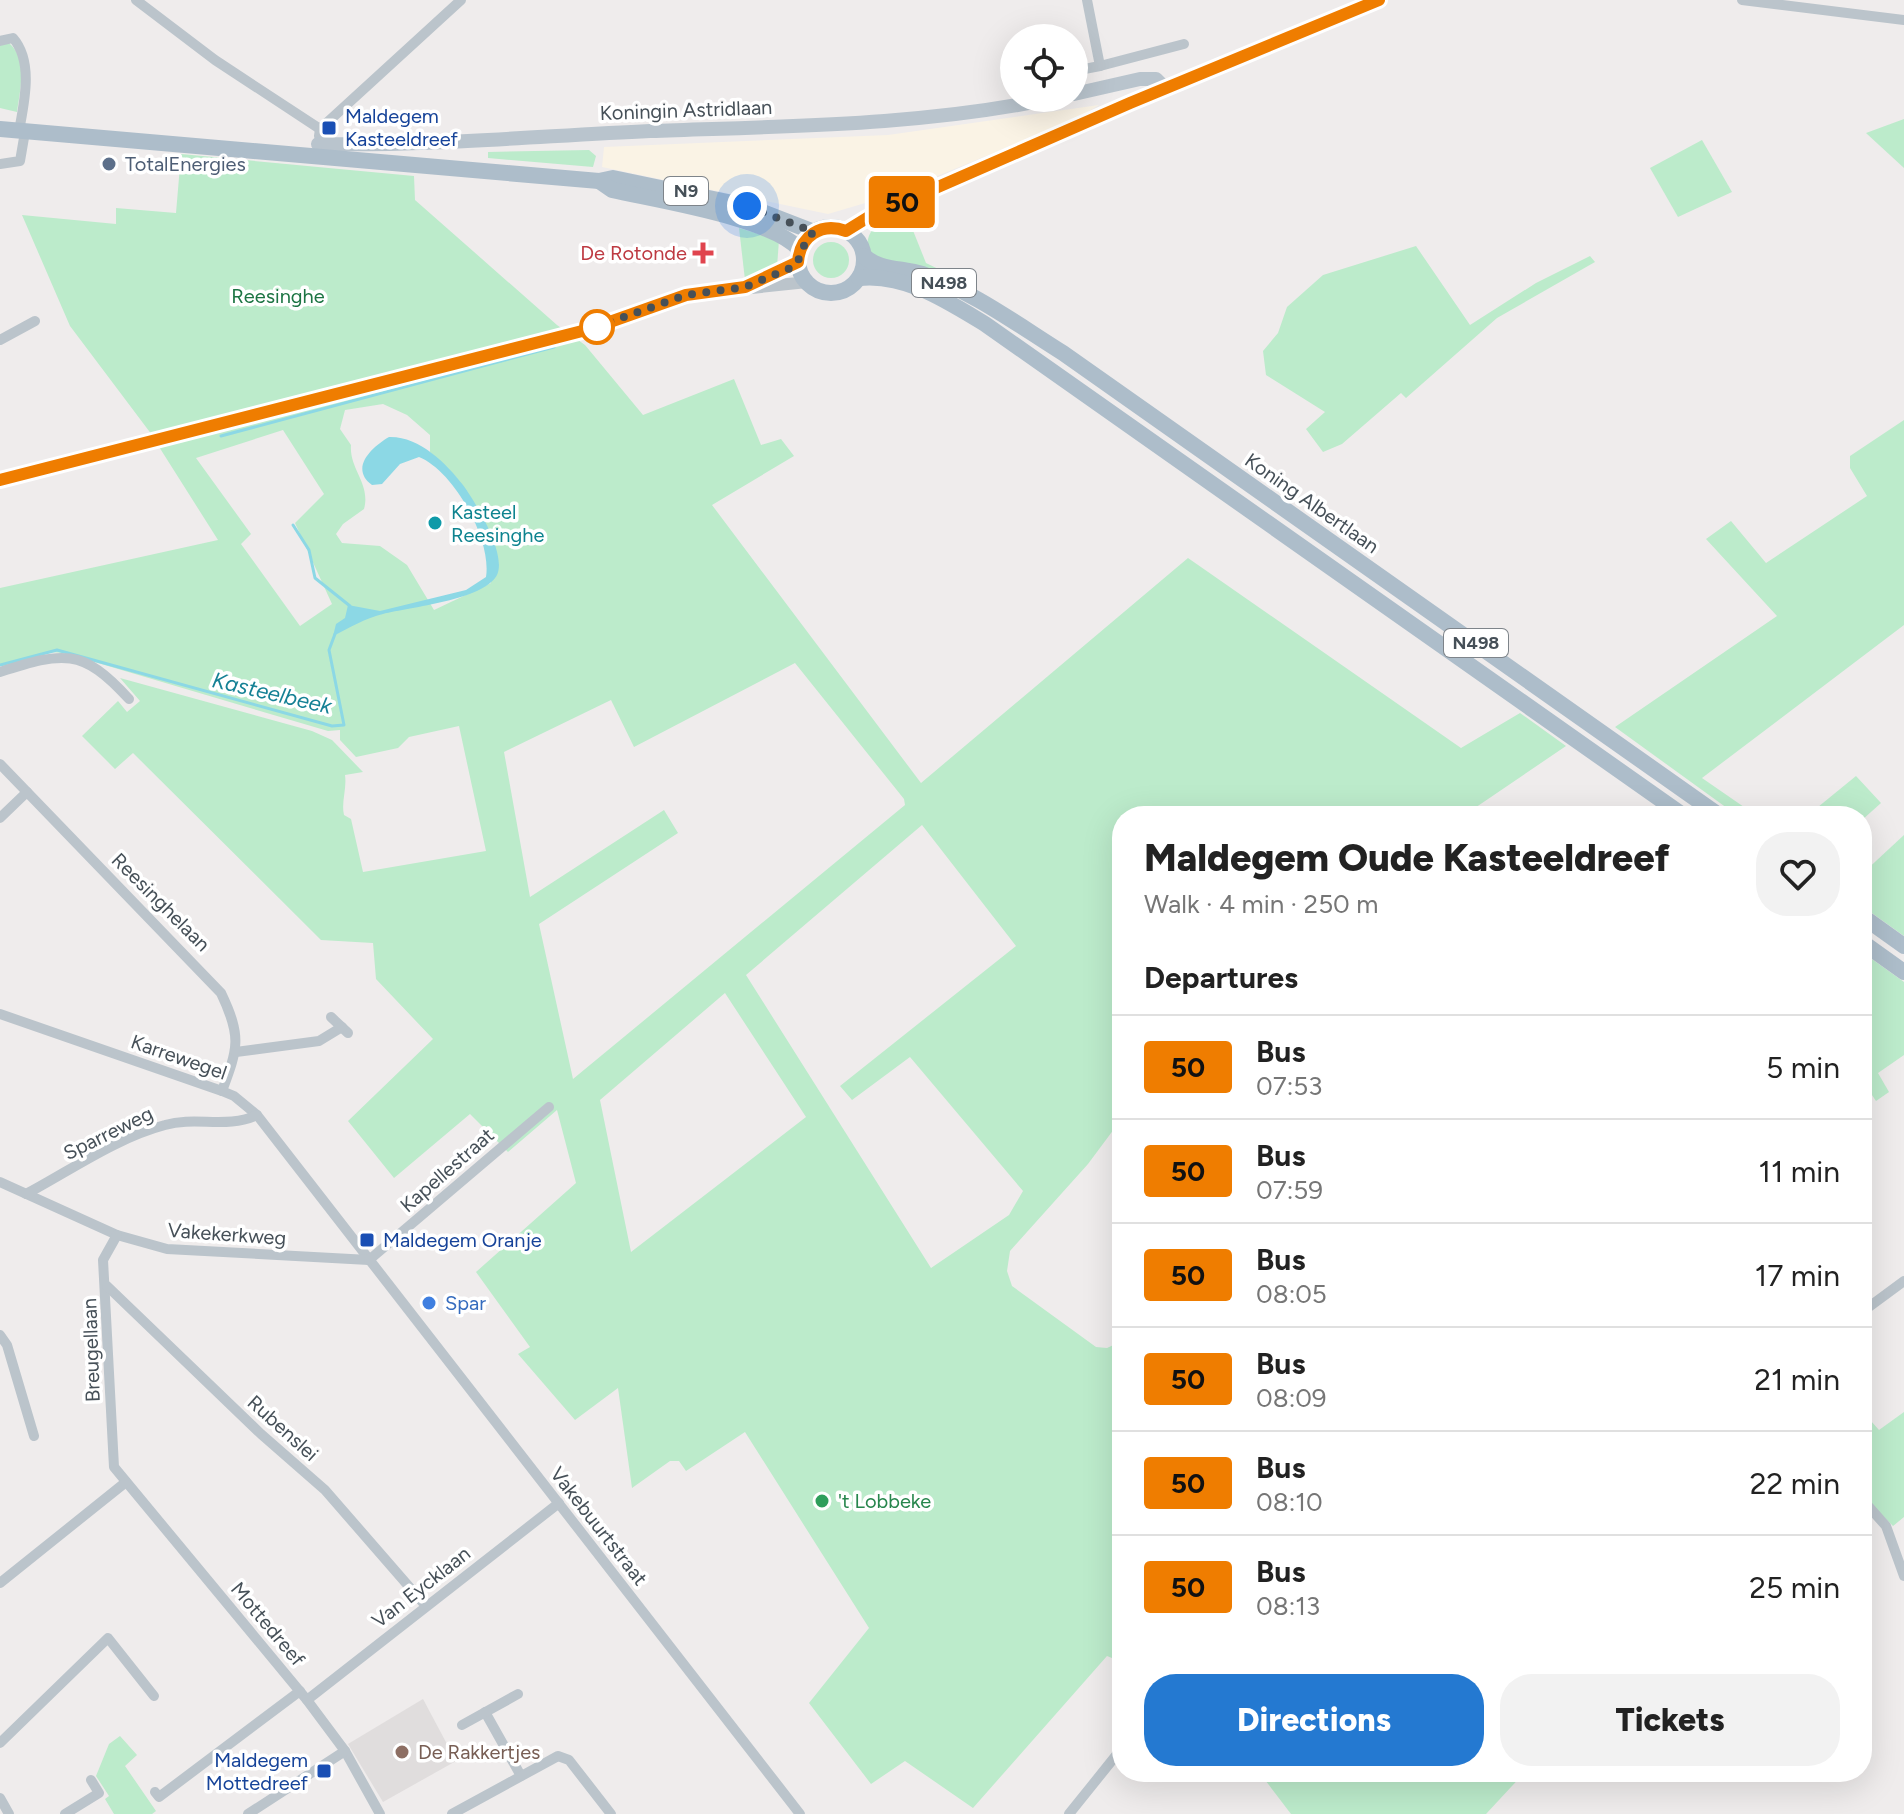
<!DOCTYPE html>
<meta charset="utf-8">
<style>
:root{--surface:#fff;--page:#f2f2f2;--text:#222;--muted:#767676;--line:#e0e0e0;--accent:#2479d1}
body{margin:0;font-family:Figtree,sans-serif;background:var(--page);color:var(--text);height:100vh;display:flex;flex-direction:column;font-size:30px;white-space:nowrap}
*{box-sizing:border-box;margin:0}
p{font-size:26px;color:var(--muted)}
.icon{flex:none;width:44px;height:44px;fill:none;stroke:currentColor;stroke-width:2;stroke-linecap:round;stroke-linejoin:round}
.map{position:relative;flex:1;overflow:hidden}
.drawer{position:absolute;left:1112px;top:806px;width:760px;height:976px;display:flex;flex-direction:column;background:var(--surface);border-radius:32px;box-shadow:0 8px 32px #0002}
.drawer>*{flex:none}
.badge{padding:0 16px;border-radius:6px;font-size:28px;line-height:52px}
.controls{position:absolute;left:1000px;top:24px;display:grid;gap:16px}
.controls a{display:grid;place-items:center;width:88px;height:88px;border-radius:50%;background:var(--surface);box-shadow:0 8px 32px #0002;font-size:40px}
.you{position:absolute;width:40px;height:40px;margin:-20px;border:6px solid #fff;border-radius:50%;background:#1a73e8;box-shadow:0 0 0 12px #1a73e833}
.map>.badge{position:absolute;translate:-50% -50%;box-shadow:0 0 0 4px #fff}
h2{padding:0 32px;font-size:30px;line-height:72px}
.round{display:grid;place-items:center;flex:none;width:84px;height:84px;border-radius:32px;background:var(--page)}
.summary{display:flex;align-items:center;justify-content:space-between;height:136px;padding:0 32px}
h1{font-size:38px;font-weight:800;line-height:60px}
.action{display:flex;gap:16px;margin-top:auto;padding:16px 32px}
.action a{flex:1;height:92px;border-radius:32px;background:var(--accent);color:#fff;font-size:32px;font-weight:800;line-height:92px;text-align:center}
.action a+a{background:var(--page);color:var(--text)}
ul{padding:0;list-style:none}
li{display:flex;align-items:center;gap:24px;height:104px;padding:0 32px;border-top:2px solid var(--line)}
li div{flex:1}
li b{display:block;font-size:30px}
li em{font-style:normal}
li .badge{min-width:88px;font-weight:700;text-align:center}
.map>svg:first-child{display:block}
</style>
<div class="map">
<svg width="1904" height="1814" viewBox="0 0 1904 1814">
<rect width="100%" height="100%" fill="#efecec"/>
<!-- commercial -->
<path fill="#faf3e5" d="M 1099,105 L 1078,118 L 889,196 L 828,214 L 602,167 L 604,147 L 888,135 Z"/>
<!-- education -->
<path fill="#e0dddd" d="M 423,1699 L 456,1761 L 383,1802 L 348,1744 Z"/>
<!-- green -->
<g fill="#bcebcb" fill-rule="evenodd">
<path d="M 9,43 C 28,59 20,91 17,112 L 0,108 L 0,45 Z"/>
<path d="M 1904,119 L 1904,168 L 1866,133 Z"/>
<path d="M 1702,140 L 1732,192 L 1678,217 L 1650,168 Z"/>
<path d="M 589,150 L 596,156 L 593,167 L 488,158 L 488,152 Z"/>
<path d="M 181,154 L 414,176 L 415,200 L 557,325 L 585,345 L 643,415 L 734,379 L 761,445 L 781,439 L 794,456 L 712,505 L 921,783 L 1188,558 L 1461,748 L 1520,713 L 1566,746 L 1463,816 L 1122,816 L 1120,1121 L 1088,1164 L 1010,1251 L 1007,1271 L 1012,1286 L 1096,1347 L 1107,1348 L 1122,1341 L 1122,1662 L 1107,1656 L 973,1808 L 905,1761 L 871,1784 L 809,1703 L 869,1628 L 745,1432 L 686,1471 L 679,1461 L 670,1461 L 632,1488 L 618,1388 L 575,1420 L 518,1354 L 530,1347 L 476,1272 L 576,1183 L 557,1110 L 508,1152 L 470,1114 L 394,1178 L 348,1121 L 433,1039 L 376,979 L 373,943 L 321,940 L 133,753 L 115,769 L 82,736 L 118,701 L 127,712 L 140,701 L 120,678 L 312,731 L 332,740 L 363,772 L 345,775 C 347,789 341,802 344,815 L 351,819 L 363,872 L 486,851 L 459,726 L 409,737 L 398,748 L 356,757 L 340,740 L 340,730 L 328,731 L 64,653 L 50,652 L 4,668 L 0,664 L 0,588 L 218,540 L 149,431 L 70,326 L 22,215 L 116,224 L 116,208 L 176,213 ZM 383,404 L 407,415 L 430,435 L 430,452 L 456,477 L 482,516 L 491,583 L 434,610 L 407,565 L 380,546 L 342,543 L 336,534 L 343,524 L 364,509 C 371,484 349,469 351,445 L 340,429 L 345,410 ZM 283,430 L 324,494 L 295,523 L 332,604 L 300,626 L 241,544 L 251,534 L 196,458 ZM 795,663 L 904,799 L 905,805 L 573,1079 L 539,924 L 678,833 L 664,810 L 530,897 L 504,752 L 611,700 L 634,747 ZM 922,825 L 1016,946 L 840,1086 L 852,1100 L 910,1057 L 1023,1191 L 1009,1215 L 931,1268 L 746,975 ZM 725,993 L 806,1117 L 631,1252 L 600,1100 Z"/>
<path d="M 904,208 L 926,263 L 959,279 L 956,284 L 882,262 L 868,250 C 864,227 886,218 904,208 Z"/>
<path d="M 739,228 L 779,240 L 777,267 L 745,280 Z"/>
<circle cx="831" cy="260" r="18"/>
<path d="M 1416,246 L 1470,325 L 1536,283 L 1590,256 L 1595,262 L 1497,318 L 1406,398 L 1401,393 L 1342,444 L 1323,452 L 1306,429 L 1325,412 L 1266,375 L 1263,351 L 1278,333 L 1287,307 L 1323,275 Z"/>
<path d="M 1904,420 L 1904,625 L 1702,778 L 1757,816 L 1738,816 L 1615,727 L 1777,616 L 1706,539 L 1731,521 L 1766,563 L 1867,496 L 1850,468 L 1850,456 Z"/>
<path d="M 1856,776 L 1881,803 L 1862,820 L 1862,816 L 1807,816 Z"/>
<path d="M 1904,835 L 1904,936 L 1862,906 L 1862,874 Z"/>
<path d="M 1862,952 L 1904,982 L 1904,1055 L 1878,1073 L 1889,1092 L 1876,1101 L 1862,1080 Z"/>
<path d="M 1862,1411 L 1879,1430 L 1904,1412 L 1904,1517 L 1893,1526 L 1862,1495 Z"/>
<path d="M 120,1736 L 137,1755 L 125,1766 L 156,1811 L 152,1814 L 114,1814 L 105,1799 L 109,1796 L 96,1776 L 109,1744 Z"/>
<path d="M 1259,1772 L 1525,1772 L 1486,1814 L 1291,1814 Z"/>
</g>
<!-- water -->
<path fill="#8cd8e5" d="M 389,437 C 419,436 446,463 463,485 C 476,503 507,554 497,575 C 484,600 410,607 383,614 C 366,618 349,628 333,636 L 336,624 L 345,618 L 348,605 L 380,611 L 466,590 L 486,577 C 492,540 454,471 419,457 L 400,464 L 382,484 L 372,485 C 349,468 372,447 389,437 Z"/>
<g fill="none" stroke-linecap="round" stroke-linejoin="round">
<!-- stream -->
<g stroke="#8cd8e5" stroke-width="3">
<path d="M 221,436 L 554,347"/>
<path d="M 293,525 L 309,550 L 315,578 L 350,606"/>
<path d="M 0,665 L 57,650 L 332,726 L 344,725 L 329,650 L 335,634"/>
</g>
<!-- minor -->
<g stroke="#bbc4cb" stroke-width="10">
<path d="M 136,0 L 215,60 L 320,129"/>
<path d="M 1742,0 L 1904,20"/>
<path d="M 0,41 L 13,38 C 34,62 24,103 19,131"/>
<path d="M 1100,66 L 1184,44"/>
<path d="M 1074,71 L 1100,66 L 1087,0"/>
<path d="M 1011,82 L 1014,81"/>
<path d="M 319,136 L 320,129 L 461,0"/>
<path d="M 0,164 L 20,161 L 25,132"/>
<path d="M 0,340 L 35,321"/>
<path d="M 0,672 C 63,652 82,647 129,699"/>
<path d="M 0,764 L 221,993 C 242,1037 238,1048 222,1091"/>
<path d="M 0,818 L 27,792"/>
<path d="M 0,1014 L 222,1091 L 234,1096 L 257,1115 L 800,1814"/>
<path d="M 331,1017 L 348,1033"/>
<path d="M 236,1052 L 319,1041 L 342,1027"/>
<path d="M 0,1182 L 117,1235 L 167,1249 L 369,1260"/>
<path d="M 26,1194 C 71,1170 116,1138 165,1125 C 196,1116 227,1129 257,1115"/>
<path d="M 117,1235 L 103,1260 L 114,1467 L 307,1700 L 345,1751 L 380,1814"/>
<path d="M 369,1260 L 549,1107"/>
<path d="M 107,1286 L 261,1434 L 325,1490 L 425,1605"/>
<path d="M 1862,1312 L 1904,1281"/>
<path d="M 0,1335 L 7,1345 L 34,1436"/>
<path d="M 1862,1499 L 1886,1526 L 1904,1576"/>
<path d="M 0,1583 L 126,1482"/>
<path d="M 307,1700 L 559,1503"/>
<path d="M 485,1712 L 521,1776"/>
<path d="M 462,1725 L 518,1694"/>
<path d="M 0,1743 L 108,1638 L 154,1696"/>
<path d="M 155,1792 L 159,1797 L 300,1691"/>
<path d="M 0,1798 L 9,1814"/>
<path d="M 65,1814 L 99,1793 L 91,1780"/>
<path d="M 248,1814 L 345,1751"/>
<path d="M 452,1814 L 558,1756 L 569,1760 L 611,1814"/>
<path d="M 1069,1814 L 1122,1748"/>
</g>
<!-- tertiary -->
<g stroke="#bbc4cb" stroke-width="12">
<path d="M 760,282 L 798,262"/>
<path d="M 0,480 L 590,329 L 686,295 L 807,282"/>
</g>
<!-- secondary -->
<g stroke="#b9c4cd" stroke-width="14">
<path d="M 1074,94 L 1140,79 L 1156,79 L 1165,88"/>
<path d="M 318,144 C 429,146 539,136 650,131 C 784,126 923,126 1054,98"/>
</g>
<!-- primary -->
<g stroke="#adbdca" stroke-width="16">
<path d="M 0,129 L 599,181 L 613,178 L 747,206 L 814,232"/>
<path d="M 599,181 L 612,190 C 655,200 773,218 800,250"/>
<circle cx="831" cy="260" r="33"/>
<path d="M 846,231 L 867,218 L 1130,103 L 1379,0"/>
<path d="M 864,256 C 878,270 903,268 922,274 C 973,291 1018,325 1063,353 L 1720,816"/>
<path d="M 859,278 C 905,273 947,301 985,324 L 1684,816"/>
<path d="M 1862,916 L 1904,946"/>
<path d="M 1862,942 L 1904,972"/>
</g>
</g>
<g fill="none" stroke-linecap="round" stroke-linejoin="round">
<defs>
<path id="line" d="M 0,480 L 590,329 L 686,295 L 745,287 L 798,262 C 800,236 821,222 846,231 L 867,218 L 1130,103 L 1379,0"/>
</defs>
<!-- line casing -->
<use href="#line" stroke="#fff" stroke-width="18"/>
<!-- line -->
<use href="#line" stroke="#ef7d00" stroke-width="12"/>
<!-- walk -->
<path stroke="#465058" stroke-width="8" stroke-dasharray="0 14.4" d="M 597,327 L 590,329 L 686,295 L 745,287 L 793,267 C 803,258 801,242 814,232 L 747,206"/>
</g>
<!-- markers -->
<g fill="#1a4fb4" stroke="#fff" stroke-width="3">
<rect x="321" y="120" width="16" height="16" rx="4"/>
<rect x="359" y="1232" width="16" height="16" rx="4"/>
<rect x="316" y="1763" width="16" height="16" rx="4"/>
</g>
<circle fill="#5c6f8a" stroke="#fff" stroke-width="3" cx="109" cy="164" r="8"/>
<path fill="#e0444e" stroke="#fff" stroke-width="3" d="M699 241h8v8h8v8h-8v8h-8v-8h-8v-8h8z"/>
<circle fill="#fff" stroke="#ef7d00" stroke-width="4" cx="597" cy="327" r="16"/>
<circle fill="#0f9aa8" stroke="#fff" stroke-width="3" cx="435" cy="523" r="8"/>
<circle fill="#3f7fe0" stroke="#fff" stroke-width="3" cx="429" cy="1303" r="8"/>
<circle fill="#2e9e5b" stroke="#fff" stroke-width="3" cx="822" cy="1501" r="8"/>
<circle fill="#8d6e63" stroke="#fff" stroke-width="3" cx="402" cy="1752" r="8"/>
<g text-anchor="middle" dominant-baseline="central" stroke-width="7" stroke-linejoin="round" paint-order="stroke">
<!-- shield labels -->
<g fill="#fff" stroke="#7e848a" stroke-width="2">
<rect x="664" y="177" width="44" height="28" rx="6"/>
<rect x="912" y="269" width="64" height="28" rx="6"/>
<rect x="1444" y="629" width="64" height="28" rx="6"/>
</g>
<g font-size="18" font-weight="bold" fill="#465058">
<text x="686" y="191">N9</text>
<text x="944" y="283">N498</text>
<text x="1476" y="643">N498</text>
</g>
<!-- street labels -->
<g font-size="20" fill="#465058" stroke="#fff">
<text transform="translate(686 110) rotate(-2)">Koningin Astridlaan</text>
<text transform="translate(1312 503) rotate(35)">Koning Albertlaan</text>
<text transform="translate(161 902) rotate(45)">Reesinghelaan</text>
<text transform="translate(179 1057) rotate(19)">Karrewegel</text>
<text transform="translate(108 1133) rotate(-26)">Sparreweg</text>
<text transform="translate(447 1170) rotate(-41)">Kapellestraat</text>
<text transform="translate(227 1234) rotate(4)">Vakekerkweg</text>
<text transform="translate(91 1350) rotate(-92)">Breugellaan</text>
<text transform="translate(283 1428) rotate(42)">Rubenslei</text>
<text transform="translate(599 1526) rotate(52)">Vakebuurtstraat</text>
<text transform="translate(421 1587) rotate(-38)">Van Eycklaan</text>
<text transform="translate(268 1624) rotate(50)">Mottedreef</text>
</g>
<!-- transit labels -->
<g font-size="20" fill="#164399" stroke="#fff" text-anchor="start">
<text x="345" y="116">Maldegem<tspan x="345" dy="23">Kasteeldreef</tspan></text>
<text x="383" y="1240">Maldegem Oranje</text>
<text x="308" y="1760" text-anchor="end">Maldegem<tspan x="308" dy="23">Mottedreef</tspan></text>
</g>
<!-- service labels -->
<g font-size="20" fill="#4e5e75" stroke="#fff" text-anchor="start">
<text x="125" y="164">TotalEnergies</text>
</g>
<!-- health labels -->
<g font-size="20" fill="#be3a42" stroke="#fff" text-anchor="end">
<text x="687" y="253">De Rotonde</text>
</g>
<!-- park labels -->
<g font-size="20" fill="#1c7443" stroke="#fff">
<text x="278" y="296">Reesinghe</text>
</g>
<!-- culture labels -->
<g font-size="20" fill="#0d838f" stroke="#fff" text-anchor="start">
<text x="451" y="512">Kasteel<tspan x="451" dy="23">Reesinghe</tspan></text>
</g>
<!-- shop labels -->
<g font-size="20" fill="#366cbe" stroke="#fff" text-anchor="start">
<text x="445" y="1303">Spar</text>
</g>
<!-- leisure labels -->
<g font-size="20" fill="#27864d" stroke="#fff" text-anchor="start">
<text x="838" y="1501">'t Lobbeke</text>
</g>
<!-- education labels -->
<g font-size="20" fill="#785e54" stroke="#fff" text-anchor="start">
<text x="418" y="1752">De Rakkertjes</text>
</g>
<!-- water labels -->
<g font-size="22" font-style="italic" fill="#158195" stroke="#fff">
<text transform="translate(272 693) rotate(13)">Kasteelbeek</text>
</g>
</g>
</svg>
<div class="controls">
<a><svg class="icon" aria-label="locate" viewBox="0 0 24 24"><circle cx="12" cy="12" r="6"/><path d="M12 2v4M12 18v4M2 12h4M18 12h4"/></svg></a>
</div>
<div class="you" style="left:747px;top:206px"></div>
<b class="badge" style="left:902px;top:202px;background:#ef7d00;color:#111">50</b>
<section class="drawer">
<div class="summary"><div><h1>Maldegem Oude Kasteeldreef</h1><p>Walk · 4 min · 250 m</p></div><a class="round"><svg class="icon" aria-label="heart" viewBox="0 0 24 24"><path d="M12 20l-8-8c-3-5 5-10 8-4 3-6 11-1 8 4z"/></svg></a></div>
<h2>Departures</h2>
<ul>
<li><span class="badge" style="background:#ef7d00;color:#111">50</span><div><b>Bus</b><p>07:53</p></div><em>5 min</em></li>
<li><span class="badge" style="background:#ef7d00;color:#111">50</span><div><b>Bus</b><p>07:59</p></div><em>11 min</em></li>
<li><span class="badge" style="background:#ef7d00;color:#111">50</span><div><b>Bus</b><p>08:05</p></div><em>17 min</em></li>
<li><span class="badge" style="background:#ef7d00;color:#111">50</span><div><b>Bus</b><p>08:09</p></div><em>21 min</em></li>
<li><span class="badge" style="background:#ef7d00;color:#111">50</span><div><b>Bus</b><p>08:10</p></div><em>22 min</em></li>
<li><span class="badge" style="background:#ef7d00;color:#111">50</span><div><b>Bus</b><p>08:13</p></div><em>25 min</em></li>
</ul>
<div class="action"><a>Directions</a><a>Tickets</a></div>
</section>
</div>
